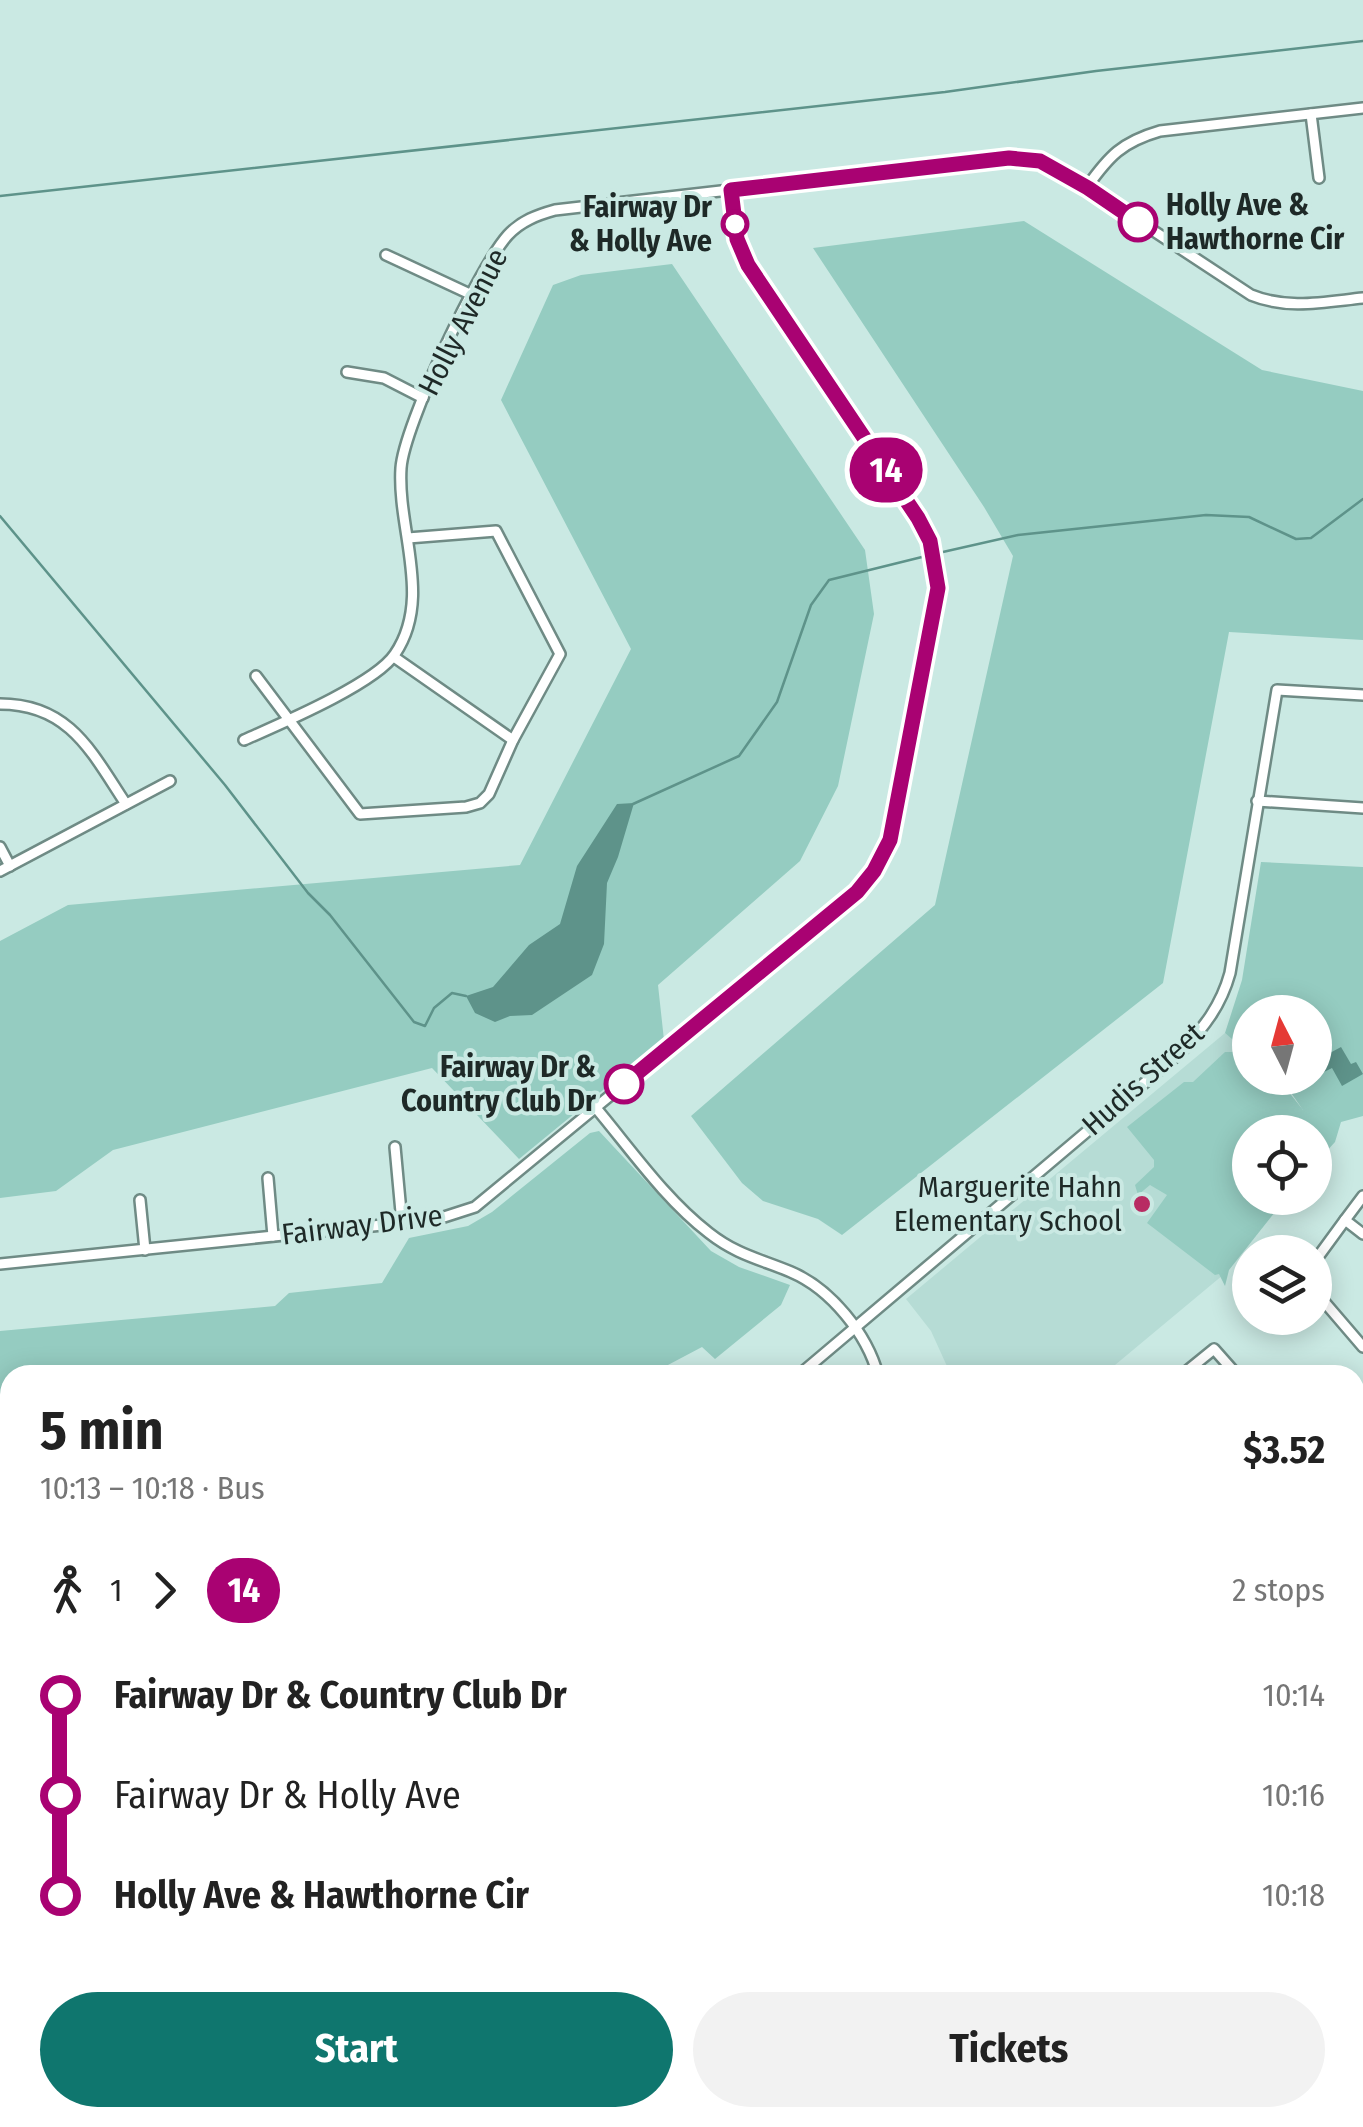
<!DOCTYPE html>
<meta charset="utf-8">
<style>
:root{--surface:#fff;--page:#f2f2f2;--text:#222;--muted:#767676;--accent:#0f766e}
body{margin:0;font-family:"Fira Sans Condensed",sans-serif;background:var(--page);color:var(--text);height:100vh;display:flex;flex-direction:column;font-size:38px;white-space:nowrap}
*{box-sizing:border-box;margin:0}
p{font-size:32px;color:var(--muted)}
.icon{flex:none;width:55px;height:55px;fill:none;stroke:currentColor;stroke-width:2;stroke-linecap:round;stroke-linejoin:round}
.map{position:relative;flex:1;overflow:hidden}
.details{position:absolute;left:0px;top:1365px;width:1365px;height:762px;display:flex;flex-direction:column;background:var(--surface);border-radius:30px 30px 0 0;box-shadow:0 5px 25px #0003}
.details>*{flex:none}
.badge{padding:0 20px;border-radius:32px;font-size:35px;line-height:65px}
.needle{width:65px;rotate:354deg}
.buttons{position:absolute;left:1232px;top:995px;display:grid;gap:20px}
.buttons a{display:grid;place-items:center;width:100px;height:100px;border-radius:50%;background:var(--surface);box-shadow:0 5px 25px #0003;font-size:50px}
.map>.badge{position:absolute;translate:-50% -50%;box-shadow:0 0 0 5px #fff}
.legs{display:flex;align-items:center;gap:15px;height:110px;padding:0 40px;font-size:32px}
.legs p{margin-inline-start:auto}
.headline{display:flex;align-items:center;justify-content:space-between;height:170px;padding:0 40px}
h1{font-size:55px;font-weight:700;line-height:75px}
.button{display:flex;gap:20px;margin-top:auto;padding:20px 40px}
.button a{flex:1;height:115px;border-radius:60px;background:var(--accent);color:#fff;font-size:40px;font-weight:700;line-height:115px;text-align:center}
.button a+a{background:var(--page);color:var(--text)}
ul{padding:0 40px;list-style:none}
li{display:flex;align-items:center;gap:35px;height:100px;font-size:38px}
li i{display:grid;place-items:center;width:15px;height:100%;margin:0 12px;background:currentColor}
li i::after{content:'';width:25px;height:25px;margin:-12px;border:8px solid;border-radius:50%;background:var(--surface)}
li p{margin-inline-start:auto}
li:first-child i{background:linear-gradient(#0000 50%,currentColor 0)}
li:last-child i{background:linear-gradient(currentColor 50%,#0000 0)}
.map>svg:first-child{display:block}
</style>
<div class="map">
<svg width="1363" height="2127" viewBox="0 0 1363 2127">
<rect width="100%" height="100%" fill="#cae9e3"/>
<!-- built -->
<path fill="#b6dcd5" d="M 1225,1033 L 1250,1055 L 1250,1078 L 1276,1078 L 1302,1109 L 1329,1116 L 1315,1132 L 1250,1132 L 1250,1198 L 1223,1275 L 1103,1375 L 951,1375 L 931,1331 L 906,1299 Z"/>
<!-- green -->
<g fill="#95ccc1">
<path d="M 1024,221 L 1262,370 L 1363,391 L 1363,640 L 1229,632 L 1163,983 L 842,1235 L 818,1219 L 763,1201 L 742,1183 L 691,1116 L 935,905 L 1013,556 L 984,507 L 813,248 Z"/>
<path d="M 672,264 L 865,550 L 874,614 L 838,786 L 800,861 L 658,985 L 664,1040 L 519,1159 L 432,1068 L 113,1150 L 56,1191 L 0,1198 L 0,941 L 68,905 L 520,865 L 631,649 L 501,400 L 553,285 L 581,275 Z"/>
<path d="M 1261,862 L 1363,867 L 1363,1116 L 1341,1122 L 1335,1142 L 1315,1164 L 1315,1132 L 1250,1132 L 1250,1198 L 1286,1198 L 1229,1270 L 1225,1286 L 1219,1274 L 1215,1275 L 1147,1223 L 1167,1195 L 1150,1185 L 1138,1195 L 1135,1185 L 1154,1167 L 1154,1160 L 1127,1127 L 1184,1082 L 1193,1082 L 1225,1052 L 1233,1052 L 1254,1085 L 1288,1091 L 1303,1110 L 1287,1087 L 1276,1078 L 1315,1078 L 1315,1012 L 1250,1012 L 1250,1055 L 1225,1033 L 1242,980 Z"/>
<path d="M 599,1131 L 711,1251 L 739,1267 L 790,1285 L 781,1305 L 715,1359 L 702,1347 L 649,1375 L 10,1375 L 10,1598 L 0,1607 L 0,1331 L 275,1306 L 289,1293 L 382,1283 L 409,1238 L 468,1226 L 492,1212 L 590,1133 Z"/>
<path d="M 10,2007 L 10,2118 L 739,2118 L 710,2127 L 0,2127 L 0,2008 Z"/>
<path d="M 793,2118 L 1021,2118 L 1023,2127 L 795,2127 Z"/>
</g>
<!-- water -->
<g fill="#5e938a">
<path d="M 634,803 L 618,857 L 607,883 L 604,944 L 592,975 L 532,1015 L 510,1016 L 495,1022 L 475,1013 L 466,996 L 493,987 L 529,945 L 560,924 L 577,866 L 617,804 Z"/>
<path d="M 1341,1047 L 1351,1064 L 1356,1062 L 1363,1074 L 1342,1086 L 1332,1068 L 1320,1074 L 1315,1061 Z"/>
<path d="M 254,2118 L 461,2118 L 457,2127 L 257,2127 Z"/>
</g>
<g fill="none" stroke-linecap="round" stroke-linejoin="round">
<!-- stream -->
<g stroke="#5e938a" stroke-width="2.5">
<path d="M 0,196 L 945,92 L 1096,71 L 1363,41"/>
<path d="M 0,516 L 225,785 L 308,893 L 330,915 L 414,1022 L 425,1026 L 434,1008 L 452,993 L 466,996"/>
<path d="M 934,554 L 1018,535 L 1206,515 L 1249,517 L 1296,539 L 1311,538 L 1363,499"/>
<path d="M 633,804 L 739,756 L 777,702 L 811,605 L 829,580 L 926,556"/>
</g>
<defs>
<g id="minor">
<path d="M 1311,114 L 1319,178"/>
<path d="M 1087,187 C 1109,156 1122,142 1160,131 L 1363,108"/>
<path d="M 386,255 L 472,295"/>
<path d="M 347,372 L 384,378 L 423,398"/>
<path d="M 394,657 L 513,740"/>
<path d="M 256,676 L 360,814 L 466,807 L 480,803 L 489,794 L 513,740 L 560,654 L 496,531 L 408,538"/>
<path d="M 0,704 C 70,704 92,753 126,804"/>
<path d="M 244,740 C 280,724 375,684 395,654 C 433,598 397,530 401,468 C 404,425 479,267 508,235 C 521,221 537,215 555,210 L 1009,158 L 1039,161 L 1087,187 L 1251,295 C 1288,310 1324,302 1363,298"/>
<path d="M 1257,801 L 1363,808"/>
<path d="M 0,847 L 10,866"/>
<path d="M 0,871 L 170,781"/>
<path d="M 596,1108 C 632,1151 665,1199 709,1233 C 737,1255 760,1259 791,1272 C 831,1289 867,1334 878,1375"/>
<path d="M 395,1147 L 402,1223"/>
<path d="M 268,1178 L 273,1236"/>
<path d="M 1363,1196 L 1345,1220 L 1363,1234"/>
<path d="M 140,1200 L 145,1250"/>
<path d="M 1315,1261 L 1345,1220"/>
<path d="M 0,1264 L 402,1223 L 444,1217 L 475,1207 L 857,892 L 874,871 L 890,840 L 934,614 C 939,578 934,551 919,518 L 748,265 L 737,239 L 731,190"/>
<path d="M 1315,1291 L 1363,1347"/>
<path d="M 799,1375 L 1181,1052 C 1204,1027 1221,1006 1230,973 L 1277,690 L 1363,695"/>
<path d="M 1182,1375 L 1214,1349 L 1237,1375"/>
<path d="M 0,1685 L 10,1676"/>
<path d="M 0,1839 L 10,1830"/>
<path d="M 1355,1968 L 1363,1965"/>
<path d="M 1094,2118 L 1095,2127"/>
<path d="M 1222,2118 L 1224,2127"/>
<path d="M 1243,2118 L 1244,2127"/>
</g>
<g id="tertiary">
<path d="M 1355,1535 L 1363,1528"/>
<path d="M 1355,1556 L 1363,1550"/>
<path d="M 0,1998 L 10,1997"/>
</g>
</defs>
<!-- minor casing -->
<use href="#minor" stroke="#6f8b85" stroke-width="14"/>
<!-- tertiary casing -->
<use href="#tertiary" stroke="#6f8b85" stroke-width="16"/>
<!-- minor -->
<use href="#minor" stroke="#fff" stroke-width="9"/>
<!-- tertiary -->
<use href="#tertiary" stroke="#fff" stroke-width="11"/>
</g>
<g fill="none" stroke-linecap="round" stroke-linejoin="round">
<defs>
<path id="line-1" d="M 624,1084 L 857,892 L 874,871 L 890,840 L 938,588 L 930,541 L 918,518 L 748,265 L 737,239 L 731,190 L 1009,158 L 1040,161 L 1088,188 L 1138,222"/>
</defs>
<!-- line-1 casing -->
<use href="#line-1" stroke="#fff" stroke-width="22"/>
<!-- line-1 -->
<use href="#line-1" stroke="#a90272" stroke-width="15"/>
</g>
<!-- markers -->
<g fill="#fff" stroke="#a90272" stroke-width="5">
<circle cx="1138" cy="222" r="18"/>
<circle cx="735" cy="224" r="12"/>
<circle cx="624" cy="1084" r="18"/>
</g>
<circle fill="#b82c63" stroke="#cae9e3" stroke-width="4" cx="1142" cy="1204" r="10"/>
<g text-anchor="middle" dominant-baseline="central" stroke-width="8" stroke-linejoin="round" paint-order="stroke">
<!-- stop labels -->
<g font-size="30" font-weight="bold" fill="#1e2927" stroke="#cae9e3" text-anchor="end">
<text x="1166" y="205" text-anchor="start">Holly Ave &amp;<tspan x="1166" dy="34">Hawthorne Cir</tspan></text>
<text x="712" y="207">Fairway Dr<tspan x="712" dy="34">&amp; Holly Ave</tspan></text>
<text x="596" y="1067">Fairway Dr &amp;<tspan x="596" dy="34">Country Club Dr</tspan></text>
</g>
<!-- street labels -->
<g font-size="30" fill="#1e2927" stroke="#cae9e3">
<text transform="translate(463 322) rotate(-63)">Holly Avenue</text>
<text transform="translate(1143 1079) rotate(-42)">Hudis Street</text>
<text transform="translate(362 1225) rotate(-7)">Fairway Drive</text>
</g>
<!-- poi labels -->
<g font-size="30" fill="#1e2927" stroke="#cae9e3" text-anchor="end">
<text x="1122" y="1187">Marguerite Hahn<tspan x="1122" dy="34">Elementary School</tspan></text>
</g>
</g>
</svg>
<div class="buttons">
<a><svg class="needle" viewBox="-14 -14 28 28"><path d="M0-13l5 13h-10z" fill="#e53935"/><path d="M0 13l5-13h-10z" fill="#767676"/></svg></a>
<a><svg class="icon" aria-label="locate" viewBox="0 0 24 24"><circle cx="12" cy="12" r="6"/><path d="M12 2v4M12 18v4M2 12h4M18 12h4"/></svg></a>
<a><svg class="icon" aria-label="layers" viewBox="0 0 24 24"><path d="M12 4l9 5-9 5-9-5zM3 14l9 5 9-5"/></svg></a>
</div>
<b class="badge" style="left:886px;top:470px;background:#a90272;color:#fff">14</b>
<section class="details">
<div class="headline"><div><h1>5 min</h1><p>10:13 – 10:18 · Bus</p></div><b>$3.52</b></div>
<div class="legs"><svg class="icon" aria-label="walk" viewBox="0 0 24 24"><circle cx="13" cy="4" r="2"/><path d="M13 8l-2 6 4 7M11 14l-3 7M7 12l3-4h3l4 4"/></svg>1<svg class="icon" aria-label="forward" viewBox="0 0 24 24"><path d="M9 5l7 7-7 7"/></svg><b class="badge" style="background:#a90272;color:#fff">14</b><p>2 stops</p></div>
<ul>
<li><i style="color:#a90272"></i><b>Fairway Dr &amp; Country Club Dr</b><p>10:14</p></li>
<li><i style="color:#a90272"></i><span>Fairway Dr &amp; Holly Ave</span><p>10:16</p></li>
<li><i style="color:#a90272"></i><b>Holly Ave &amp; Hawthorne Cir</b><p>10:18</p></li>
</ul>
<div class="button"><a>Start</a><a>Tickets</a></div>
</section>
</div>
